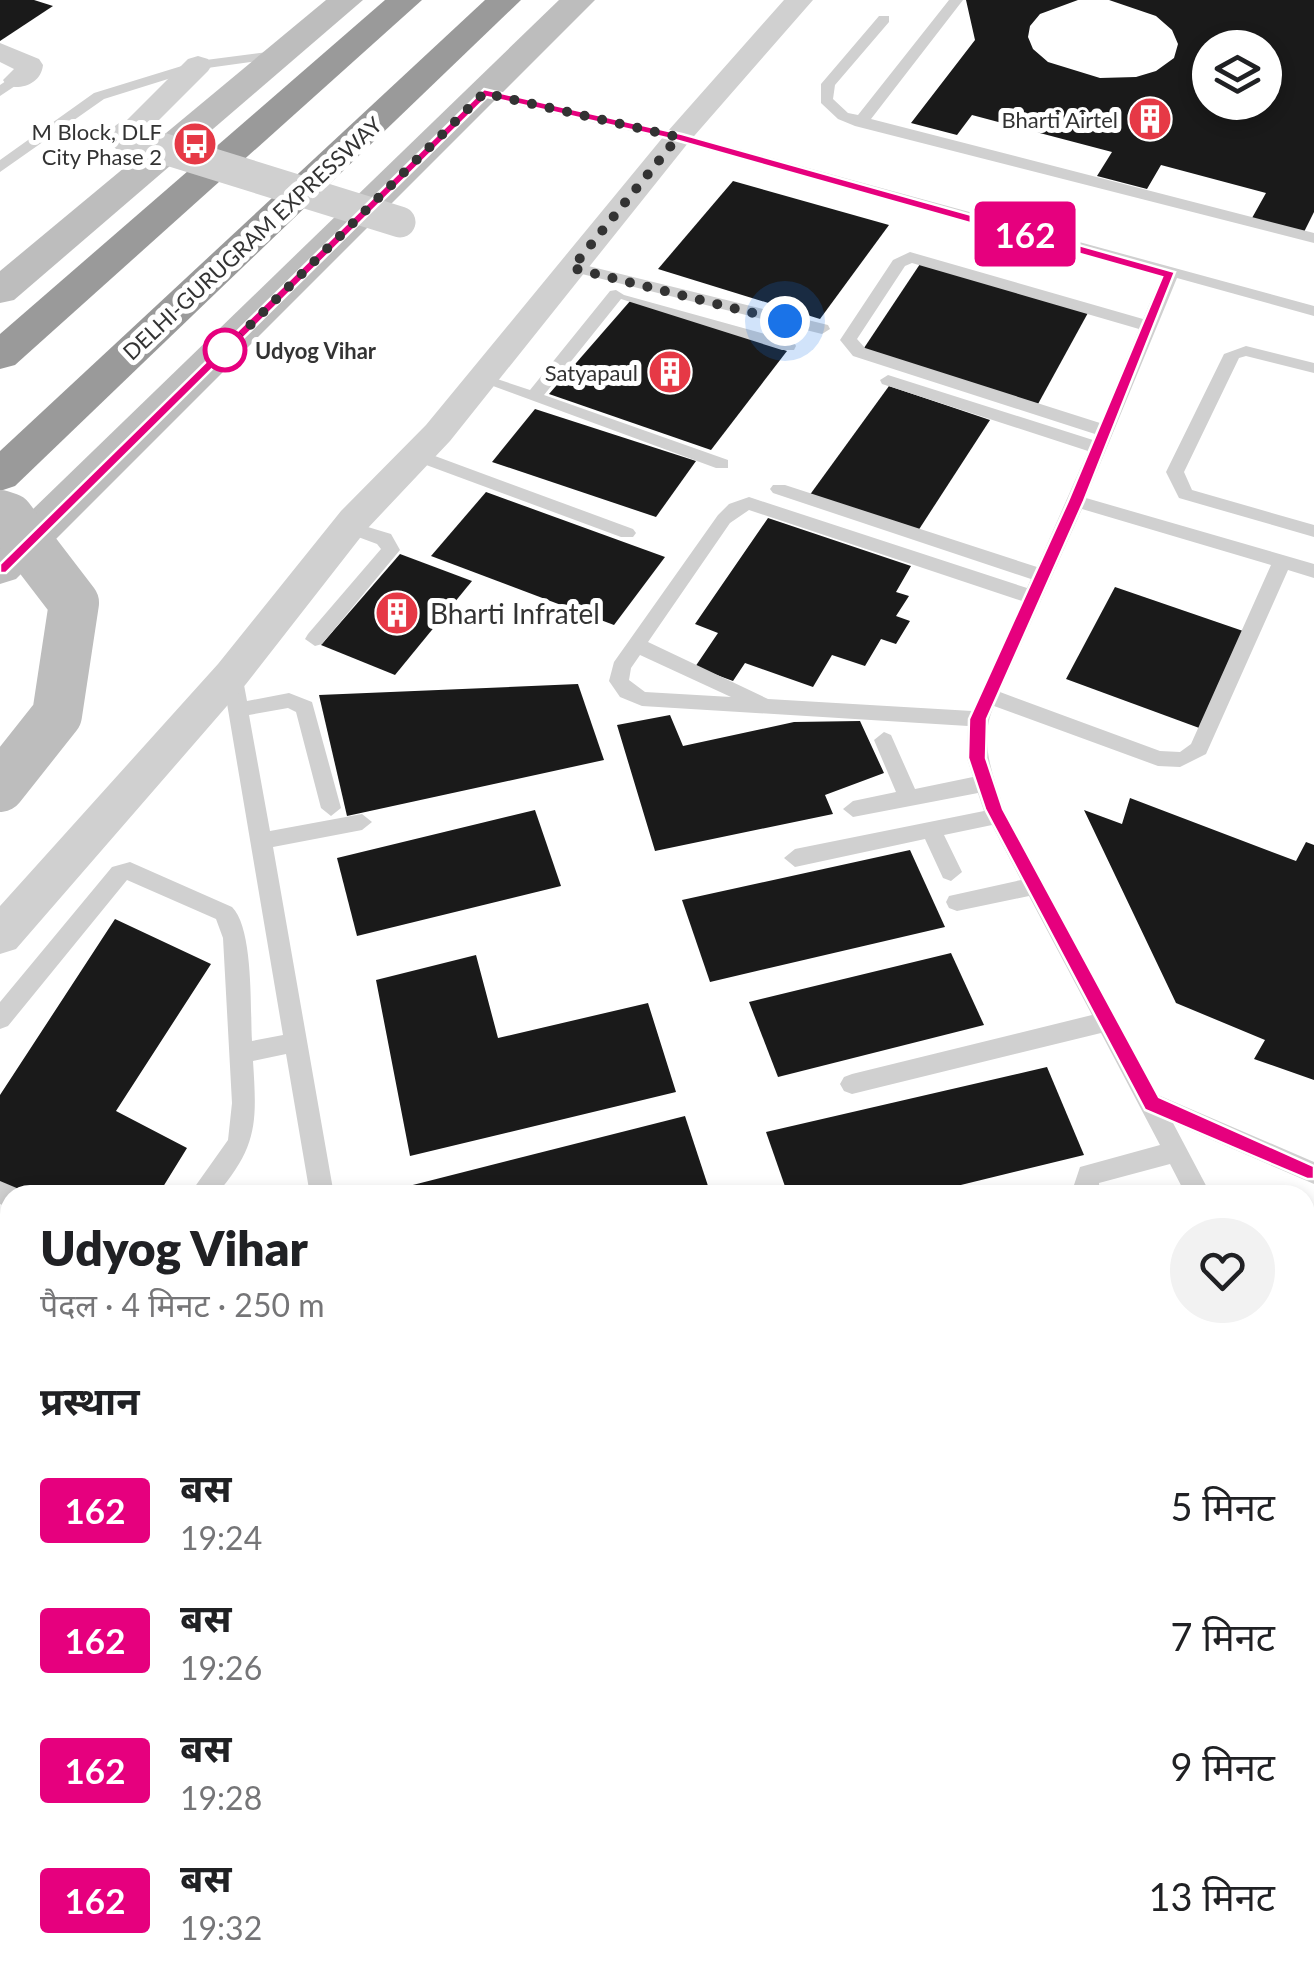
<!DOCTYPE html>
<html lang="hi">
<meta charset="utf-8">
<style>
:root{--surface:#fff;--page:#f2f2f2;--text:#202124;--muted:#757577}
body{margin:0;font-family:Lato,"Noto Sans Devanagari",sans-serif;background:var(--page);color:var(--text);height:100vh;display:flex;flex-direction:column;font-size:38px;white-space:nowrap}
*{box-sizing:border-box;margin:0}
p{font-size:32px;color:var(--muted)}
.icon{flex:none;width:55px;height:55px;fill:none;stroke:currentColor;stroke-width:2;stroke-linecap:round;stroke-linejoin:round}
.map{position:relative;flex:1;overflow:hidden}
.drawer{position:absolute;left:0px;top:1185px;width:1315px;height:800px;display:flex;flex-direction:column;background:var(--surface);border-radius:30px 30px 0 0;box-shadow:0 5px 15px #0003}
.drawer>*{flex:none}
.badge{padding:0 20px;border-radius:8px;font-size:35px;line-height:65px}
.fabs{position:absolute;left:1192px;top:30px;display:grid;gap:20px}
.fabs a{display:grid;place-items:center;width:90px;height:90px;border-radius:50%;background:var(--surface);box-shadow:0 5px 15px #0003;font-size:50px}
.you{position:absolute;width:50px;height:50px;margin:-25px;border:8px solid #fff;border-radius:50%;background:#1a73e8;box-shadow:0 0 0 15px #1a73e833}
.map>.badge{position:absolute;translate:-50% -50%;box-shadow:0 0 0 5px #fff}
h2{padding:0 40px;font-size:38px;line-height:90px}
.round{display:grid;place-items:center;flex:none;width:105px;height:105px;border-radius:52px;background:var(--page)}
.summary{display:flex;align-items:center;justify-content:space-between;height:170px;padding:0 40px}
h1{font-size:48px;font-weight:800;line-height:75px}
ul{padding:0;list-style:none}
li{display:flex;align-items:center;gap:30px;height:130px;padding:0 40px}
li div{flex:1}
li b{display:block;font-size:38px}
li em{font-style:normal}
li .badge{min-width:110px;font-weight:700;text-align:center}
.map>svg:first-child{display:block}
</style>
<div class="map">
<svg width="1314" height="1985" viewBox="0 0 1314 1985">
<rect width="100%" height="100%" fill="#fff"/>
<!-- building -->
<g fill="#1a1a1a" fill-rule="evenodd">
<path d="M 0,0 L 34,0 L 53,6 L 0,41 Z"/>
<path d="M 966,0 L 1078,0 L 1040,14 L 1030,26 L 1028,37 L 1033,49 L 1048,62 L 1100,78 L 1136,77 L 1156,71 L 1174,58 L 1178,44 L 1172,30 L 1156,16 L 1109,0 L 1314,0 L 1314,212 L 1304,232 L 1252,218 L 1266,193 L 1161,165 L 1147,189 L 1097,176 L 1112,152 L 972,115 L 957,135 L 911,123 L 975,40 ZM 1210,48 L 1265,48 L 1265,102 L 1210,102 Z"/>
<path d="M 733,181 L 889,225 L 820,319 L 658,269 Z"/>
<path d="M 920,264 L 1089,311 L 1038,404 L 862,351 Z"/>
<path d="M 631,300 L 787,351 L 711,450 L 549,394 Z"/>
<path d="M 889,386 L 990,420 L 916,534 L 809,496 Z"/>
<path d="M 535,409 L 696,461 L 656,517 L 492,462 Z"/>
<path d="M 486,492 L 665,557 L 614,625 L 431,556 Z"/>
<path d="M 768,518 L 911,566 L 896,592 L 909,596 L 896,616 L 910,621 L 896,644 L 881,639 L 865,666 L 832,655 L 813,687 L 745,663 L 733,681 L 695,667 L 718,633 L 695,624 Z"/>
<path d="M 400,554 L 472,581 L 395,675 L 321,645 Z"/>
<path d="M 1115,587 L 1246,632 L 1202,729 L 1066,679 Z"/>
<path d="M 578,684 L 604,760 L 347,816 L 319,695 Z"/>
<path d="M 670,715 L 683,746 L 794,722 L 860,721 L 884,773 L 825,795 L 833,814 L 655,851 L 617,725 Z"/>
<path d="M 1130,798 L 1296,861 L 1306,842 L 1314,845 L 1314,1080 L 1254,1059 L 1265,1040 L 1176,1003 L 1084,810 L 1122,824 Z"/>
<path d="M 535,810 L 561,886 L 357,936 L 337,858 Z"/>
<path d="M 910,850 L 945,927 L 710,982 L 682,900 Z"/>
<path d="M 115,919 L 211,964 L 116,1111 L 187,1148 L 158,1195 L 30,1195 L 0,1184 L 0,1095 Z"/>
<path d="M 951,953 L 984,1025 L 778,1077 L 749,1002 Z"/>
<path d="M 476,955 L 498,1038 L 648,1003 L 676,1092 L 410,1156 L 376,980 Z"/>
<path d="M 1047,1067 L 1084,1155 L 920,1195 L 788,1195 L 766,1132 Z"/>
<path d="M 685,1116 L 711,1195 L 402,1195 L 401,1188 Z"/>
<path d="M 0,1247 L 10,1252 L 10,1392 L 3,1400 L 0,1398 Z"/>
<path d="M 1305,1677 L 1314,1698 L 1314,1807 L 1305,1809 Z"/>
<path d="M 568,1975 L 669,1975 L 669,1976 L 641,1985 L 570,1985 Z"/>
<path d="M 945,1975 L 978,1975 L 981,1985 L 914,1985 Z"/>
<path d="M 1065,1975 L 1179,1975 L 1183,1985 L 1068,1985 Z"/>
</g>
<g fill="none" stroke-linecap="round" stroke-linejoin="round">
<!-- lane -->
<g fill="#d0d0d0" fill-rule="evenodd">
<path d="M 949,0 L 963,0 L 871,119 L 1314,233 L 1314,243 L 855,126 L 838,119 L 821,103 L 821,84 L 879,16 L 889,16 L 889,22 L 835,85 L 833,99 L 848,113 L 858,115 Z"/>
<path d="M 283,50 L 290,54 L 288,57 L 200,69 L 104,99 L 0,172 L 0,160 L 94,93 L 198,61 Z"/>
<path d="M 12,77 L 24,80 L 0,96 L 0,85 Z"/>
<path d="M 484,89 L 683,134 L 1314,306 L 1314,316 L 1177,278 L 1086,498 L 1314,564 L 1314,578 L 1288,570 L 1206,754 L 1180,767 L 1158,766 L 994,706 C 978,741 993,775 1004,809 L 1158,1095 L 1314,1162 L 1314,1184 L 1173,1123 L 1211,1195 L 1186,1195 L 1170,1164 L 1099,1183 L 1100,1195 L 1076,1195 L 1073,1188 L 1080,1167 L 1160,1145 L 1101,1033 L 852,1094 L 844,1091 L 840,1084 L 844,1077 L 852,1074 L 1092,1015 L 1029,896 L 957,911 L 949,908 L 946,902 L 949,896 L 1021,880 L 992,825 L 944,835 L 962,872 L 951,881 L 943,878 L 925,839 L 795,867 L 784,858 L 795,849 L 984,811 L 978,793 L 853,817 L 843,809 L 853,801 L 896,792 L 874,740 L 884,732 L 891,735 L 915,789 L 973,777 L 967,758 L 968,726 L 642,706 L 620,697 L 609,681 L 614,662 L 718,515 L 729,504 L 749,497 L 1027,588 L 1031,579 L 773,493 L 770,489 L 773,485 L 785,485 L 1037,567 L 1088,451 L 882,384 L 880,380 L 888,375 L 1093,440 L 1095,434 L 853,356 L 840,340 L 893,260 L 910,252 L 1143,319 L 1162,275 L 675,141 L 479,96 L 479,90 ZM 912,263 L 1139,329 L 1100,423 L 865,348 L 857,339 L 905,266 ZM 1082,509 L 1271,565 L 1191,744 L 1180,752 L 1160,751 L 1000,692 ZM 749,510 L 1022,601 L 972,711 L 768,699 L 648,642 L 730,523 ZM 640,655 L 731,697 L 645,692 L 629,680 L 631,668 Z"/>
<path d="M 572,262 L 828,325 L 830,329 L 822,334 L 566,270 L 564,267 Z"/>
<path d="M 616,290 L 624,295 L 794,342 L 796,346 L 794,350 L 782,350 L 621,299 L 544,395 L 728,460 L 728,468 L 716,468 L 474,379 L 482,374 L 530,390 L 610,291 Z"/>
<path d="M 1246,346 L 1314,363 L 1314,373 L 1246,356 L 1239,358 L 1184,472 L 1192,490 L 1314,525 L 1314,537 L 1179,498 L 1166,472 L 1224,354 Z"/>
<path d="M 416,449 L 633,529 L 636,533 L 633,537 L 621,537 L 410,459 L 407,455 Z"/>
<path d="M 348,521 L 391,534 L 400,550 L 322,644 L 315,646 L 305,639 L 308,634 L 381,549 L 377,544 L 342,531 L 339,527 Z"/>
<path d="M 232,667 L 242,674 L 247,701 L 289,693 L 312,702 L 341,808 L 331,816 L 321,808 L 296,712 L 288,708 L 249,715 L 270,831 L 362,814 L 372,822 L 362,830 L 273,847 L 334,1195 L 310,1195 L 286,1054 L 253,1061 C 257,1123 258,1146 216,1195 L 189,1195 L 228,1140 L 232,1103 L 223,938 L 216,919 L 127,880 L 8,1026 L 0,1029 L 0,1002 L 112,867 L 130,862 L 232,907 C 254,929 250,1009 252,1041 L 283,1035 L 222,674 Z"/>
<path d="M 0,1181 L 19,1189 L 21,1195 L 10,1195 L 10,1208 L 0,1204 Z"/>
<path d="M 0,1217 L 10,1221 L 10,1244 L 0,1240 Z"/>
<path d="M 1305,1385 L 1314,1389 L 1314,1428 L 1305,1424 Z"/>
<path d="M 439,1975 L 471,1975 L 473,1985 L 441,1985 Z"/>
<path d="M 533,1975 L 565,1975 L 567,1985 L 535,1985 Z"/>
<path d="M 657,1975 L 716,1975 L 712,1985 L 653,1985 Z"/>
</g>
<!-- street -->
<g fill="#d0d0d0" fill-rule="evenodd">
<path d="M 784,0 L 813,0 L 688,143 L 450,441 L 367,529 L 246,684 L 16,949 L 0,954 L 0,906 L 218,664 L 341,511 L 426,425 L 668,131 Z"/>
<path d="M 0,43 L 39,59 L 43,65 C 41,83 23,90 7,86 L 3,80 L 14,69 L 0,62 Z"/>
<path d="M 198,56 L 208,59 L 212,65 L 208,71 L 136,143 L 116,143 L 111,137 L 116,131 L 188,59 Z"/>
</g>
<!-- secondary -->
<g fill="#bdbdbd" fill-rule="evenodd">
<path d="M 326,0 L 363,0 L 14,300 L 0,303 L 0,271 Z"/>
<path d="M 559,0 L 595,0 L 16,579 L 0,584 L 0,541 Z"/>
</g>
<!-- highway -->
<g fill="#9a9a9a" fill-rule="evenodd">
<path d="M 385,0 L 422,0 L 15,365 L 0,369 L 0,334 Z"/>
<path d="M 485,0 L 521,0 L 15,486 L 0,491 L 0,451 Z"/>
</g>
<!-- street-bridge -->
<path stroke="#d0d0d0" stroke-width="31" d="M 126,137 L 400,222"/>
<!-- secondary-bridge -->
<path stroke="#bdbdbd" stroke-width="50" d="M 0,515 L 9,518 L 74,603 L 57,715 L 0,787"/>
</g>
<!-- line -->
<path fill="#e6007e" stroke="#fff" stroke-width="2.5" d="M 484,89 L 682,134 L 1175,272 L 1084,501 L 987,719 L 986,758 L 1003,809 L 1159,1097 L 1314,1166 L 1314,1179 L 1307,1179 L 1145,1110 L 985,809 L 968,758 L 969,719 L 1068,501 L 1162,277 L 675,140 L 487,97 L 6,573 L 0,573 L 0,564 Z"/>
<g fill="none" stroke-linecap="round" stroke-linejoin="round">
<!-- walk -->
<path stroke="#333" stroke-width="10" stroke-dasharray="0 18" d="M 225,350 L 484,93 L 678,137 L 572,268 L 785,321"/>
</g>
<!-- icons -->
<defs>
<symbol id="building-disc" viewBox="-11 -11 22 22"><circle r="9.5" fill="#e63946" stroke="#fff"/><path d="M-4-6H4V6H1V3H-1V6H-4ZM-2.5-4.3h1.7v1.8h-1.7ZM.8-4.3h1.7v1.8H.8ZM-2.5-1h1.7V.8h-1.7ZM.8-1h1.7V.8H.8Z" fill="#fff"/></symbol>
<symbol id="bus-disc" viewBox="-11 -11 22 22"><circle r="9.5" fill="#e63946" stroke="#fff"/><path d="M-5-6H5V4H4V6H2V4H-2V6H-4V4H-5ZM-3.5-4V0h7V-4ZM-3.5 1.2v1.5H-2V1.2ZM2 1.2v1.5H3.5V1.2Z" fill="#fff"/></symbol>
</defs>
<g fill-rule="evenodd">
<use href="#building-disc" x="1125" y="94" width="50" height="50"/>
<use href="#bus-disc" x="170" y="119" width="50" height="50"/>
<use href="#building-disc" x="645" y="347" width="50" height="50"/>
<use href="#building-disc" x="372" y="588" width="50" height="50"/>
</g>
<!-- markers -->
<circle fill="#fff" stroke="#e6007e" stroke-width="5" cx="225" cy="350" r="20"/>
<g text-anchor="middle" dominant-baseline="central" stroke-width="10" stroke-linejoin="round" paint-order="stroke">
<!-- far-poi labels -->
<g font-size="22" fill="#333" stroke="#fff" text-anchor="end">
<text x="1118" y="119">Bharti Airtel</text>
<text x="162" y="131">M Block, DLF<tspan x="162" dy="25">City Phase 2</tspan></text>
<text x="638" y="372">Satyapaul</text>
</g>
<!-- far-street labels -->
<g font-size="22" fill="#333" stroke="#fff">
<text transform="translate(252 238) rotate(-43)">DELHI-GURUGRAM EXPRESSWAY</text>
</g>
<!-- far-stop labels -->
<g font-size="22" font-weight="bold" fill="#333" stroke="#fff" text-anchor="start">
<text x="255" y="350">Udyog Vihar</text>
</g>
<!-- poi labels -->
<g font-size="28" fill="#333" stroke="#fff" text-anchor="start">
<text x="430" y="613">Bharti Infratel</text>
</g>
</g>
</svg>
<div class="fabs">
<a><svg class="icon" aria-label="layers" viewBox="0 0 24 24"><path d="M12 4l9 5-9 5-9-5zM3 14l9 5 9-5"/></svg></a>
</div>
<div class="you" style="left:785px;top:321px"></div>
<b class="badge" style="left:1025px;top:234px;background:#e6007e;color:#fff">162</b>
<section class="drawer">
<div class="summary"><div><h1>Udyog Vihar</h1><p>पैदल · 4 मिनट · 250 m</p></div><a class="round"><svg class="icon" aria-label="heart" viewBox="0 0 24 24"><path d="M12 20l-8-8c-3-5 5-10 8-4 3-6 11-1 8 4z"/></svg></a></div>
<h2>प्रस्थान</h2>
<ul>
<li><span class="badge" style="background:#e6007e;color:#fff">162</span><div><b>बस</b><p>19:24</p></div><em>5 मिनट</em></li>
<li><span class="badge" style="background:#e6007e;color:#fff">162</span><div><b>बस</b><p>19:26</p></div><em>7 मिनट</em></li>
<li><span class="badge" style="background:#e6007e;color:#fff">162</span><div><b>बस</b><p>19:28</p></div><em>9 मिनट</em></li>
<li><span class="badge" style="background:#e6007e;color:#fff">162</span><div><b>बस</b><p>19:32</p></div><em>13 मिनट</em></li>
</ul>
</section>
</div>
